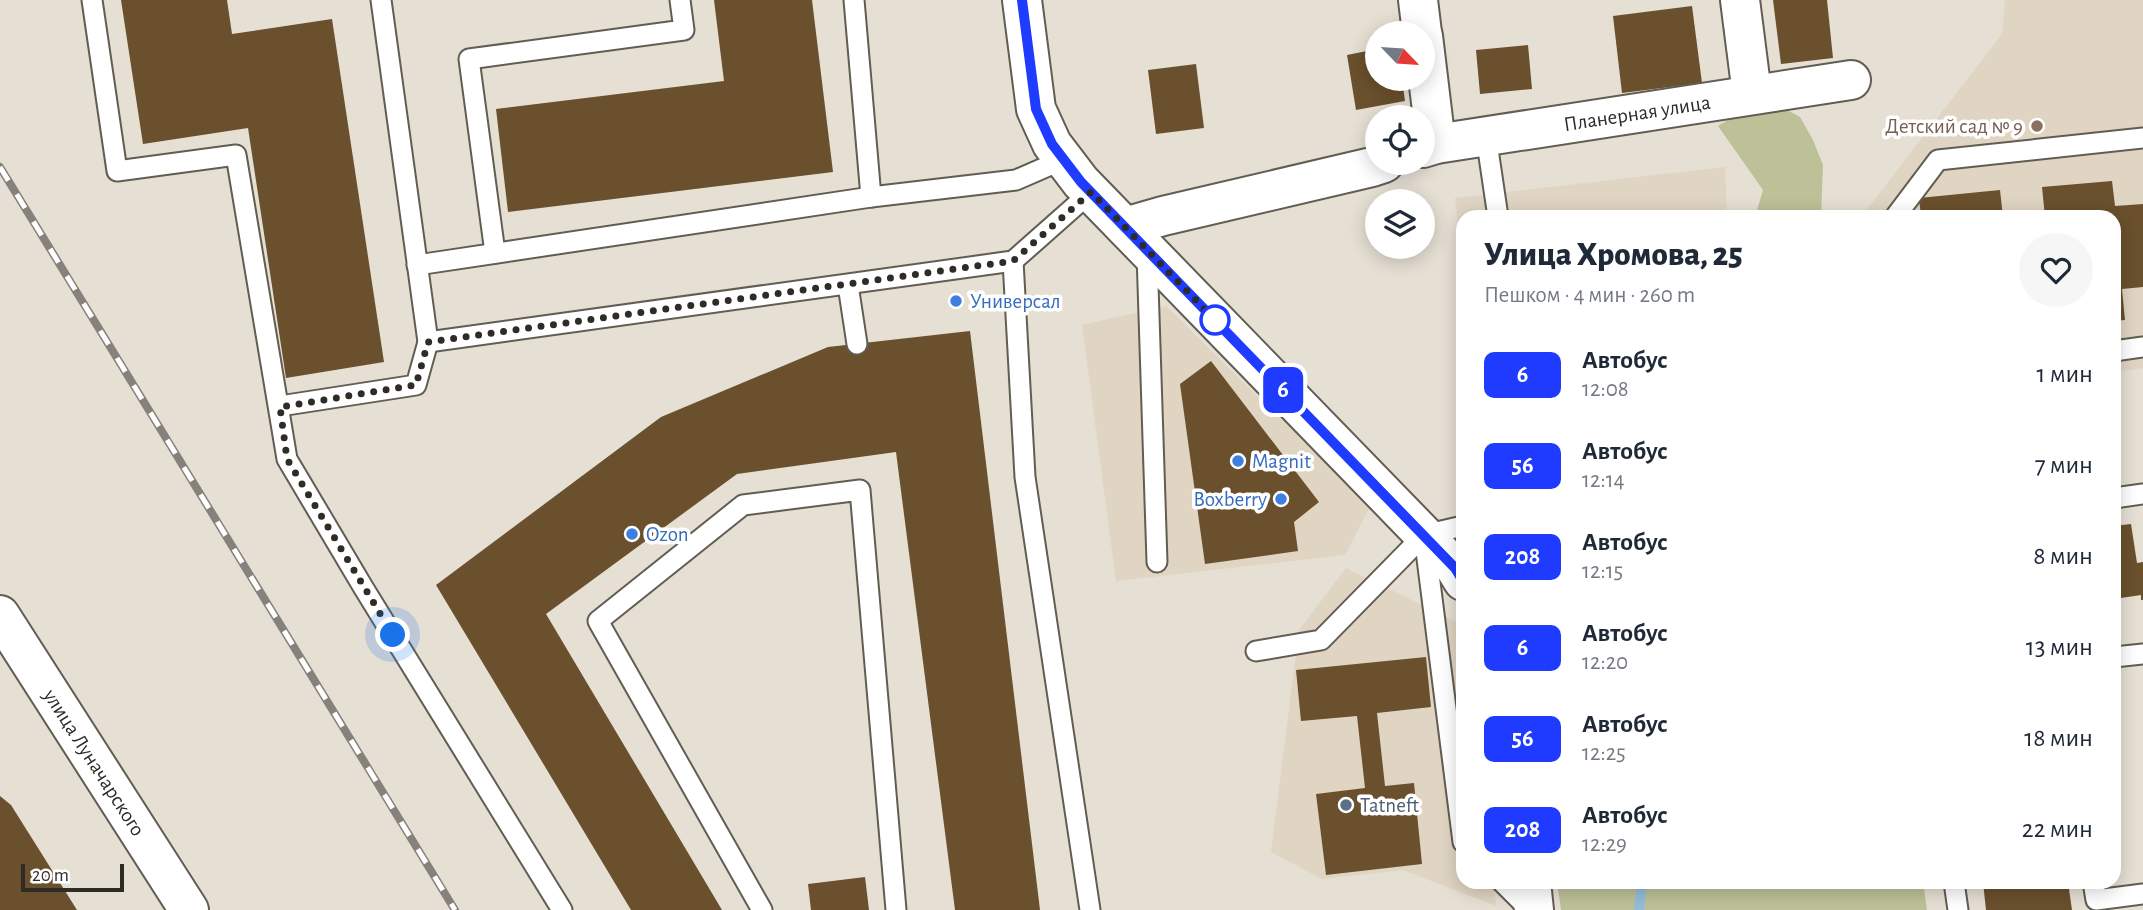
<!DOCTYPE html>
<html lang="ru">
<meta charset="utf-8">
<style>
:root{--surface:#fff;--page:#f6f6f7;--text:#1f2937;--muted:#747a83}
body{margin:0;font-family:"Alegreya Sans",sans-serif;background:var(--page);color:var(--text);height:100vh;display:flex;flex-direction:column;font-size:26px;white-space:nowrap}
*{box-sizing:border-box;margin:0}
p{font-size:23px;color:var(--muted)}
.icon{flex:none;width:38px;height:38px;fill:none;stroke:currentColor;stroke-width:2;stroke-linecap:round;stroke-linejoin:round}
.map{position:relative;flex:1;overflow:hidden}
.details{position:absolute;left:1456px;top:210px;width:665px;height:679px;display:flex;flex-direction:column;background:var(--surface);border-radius:21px;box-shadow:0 4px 18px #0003}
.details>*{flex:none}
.badge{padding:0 14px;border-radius:10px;font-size:24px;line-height:46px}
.needle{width:46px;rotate:115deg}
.fabs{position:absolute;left:1365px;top:21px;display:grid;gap:14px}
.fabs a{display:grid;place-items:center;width:70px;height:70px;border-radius:50%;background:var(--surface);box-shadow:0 4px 18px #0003;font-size:35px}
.scale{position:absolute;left:21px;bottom:18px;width:103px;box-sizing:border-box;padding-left:7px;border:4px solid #2f2c28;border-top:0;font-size:19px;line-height:24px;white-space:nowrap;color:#2f2c28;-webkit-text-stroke:5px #fff;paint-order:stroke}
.you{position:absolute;width:35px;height:35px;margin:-18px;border:5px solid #fff;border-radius:50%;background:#1a73e8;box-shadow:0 0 0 10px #1a73e833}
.map>.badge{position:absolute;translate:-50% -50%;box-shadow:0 0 0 4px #fff}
.round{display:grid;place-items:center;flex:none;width:74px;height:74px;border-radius:37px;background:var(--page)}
.headline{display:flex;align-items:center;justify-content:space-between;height:119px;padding:0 28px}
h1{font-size:33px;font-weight:800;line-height:52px}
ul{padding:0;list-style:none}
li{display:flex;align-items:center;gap:21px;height:91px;padding:0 28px}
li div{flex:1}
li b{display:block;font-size:26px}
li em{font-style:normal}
li .badge{min-width:77px;font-weight:700;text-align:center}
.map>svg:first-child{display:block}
</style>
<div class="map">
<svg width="2143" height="910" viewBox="0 0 2143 910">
<rect width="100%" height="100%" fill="#e6dfd4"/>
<!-- built -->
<g fill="#e0d5c3">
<path d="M 2005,0 L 2143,0 L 2143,368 L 2114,372 L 2114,217 L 1861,217 L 2002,34 Z"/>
<path d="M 1725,167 L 1727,217 L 1463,217 L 1463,266 L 1455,198 Z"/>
<path d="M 1166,306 L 1370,507 L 1345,555 L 1116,581 L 1082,325 Z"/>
<path d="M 1346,568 L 1461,624 L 1463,632 L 1463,882 L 1494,882 L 1496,906 L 1403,870 L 1322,879 L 1271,852 L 1299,630 Z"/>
</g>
<!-- green -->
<g fill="#bdc198">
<path d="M 1774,103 L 1800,117 L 1813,140 L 1823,165 L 1821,217 L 1755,217 L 1763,190 L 1718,126 L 1751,106 Z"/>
<path d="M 1557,882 L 1923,882 L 1927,910 L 1561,910 Z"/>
</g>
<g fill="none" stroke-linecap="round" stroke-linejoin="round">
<!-- stream -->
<path stroke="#94bdda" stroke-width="10" d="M 1639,910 L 1642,882"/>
</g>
<!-- building -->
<g fill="#6a502d">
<path d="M 121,0 L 227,0 L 232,34 L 332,19 L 384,362 L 286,378 L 248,128 L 143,144 Z"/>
<path d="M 714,0 L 812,0 L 833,172 L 508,212 L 496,109 L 724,81 Z"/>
<path d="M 1773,0 L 1827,0 L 1833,58 L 1781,64 Z"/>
<path d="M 1692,6 L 1702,83 L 1622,93 L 1613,16 Z"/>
<path d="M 1528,45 L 1532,89 L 1480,94 L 1476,50 Z"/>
<path d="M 1377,49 L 1377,79 L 1402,79 L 1405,101 L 1356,110 L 1347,55 Z"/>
<path d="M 1196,64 L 1204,128 L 1156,134 L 1148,70 Z"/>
<path d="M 2112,181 L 2115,206 L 2143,204 L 2143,287 L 2122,289 L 2125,320 L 2114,321 L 2114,217 L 2045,217 L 2042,187 Z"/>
<path d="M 2000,190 L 2003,217 L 1921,217 L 1919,198 Z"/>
<path d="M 970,331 L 1040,910 L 955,910 L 896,452 L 737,474 L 546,614 L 722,910 L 631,910 L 436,585 L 661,417 L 828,347 Z"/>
<path d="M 1211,361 L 1319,502 L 1294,522 L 1298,551 L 1205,564 L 1180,384 Z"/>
<path d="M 2131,524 L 2137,563 L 2143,562 L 2143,600 L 2141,600 L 2141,595 L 2114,599 L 2114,526 Z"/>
<path d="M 1426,657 L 1431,707 L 1377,713 L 1385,786 L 1414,783 L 1422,864 L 1326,875 L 1316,794 L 1365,788 L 1357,716 L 1301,721 L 1296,670 Z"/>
<path d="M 0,796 L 11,805 L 77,910 L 0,910 Z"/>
<path d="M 865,877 L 869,910 L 811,910 L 808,884 Z"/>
<path d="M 1983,882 L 2068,882 L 2072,910 L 1986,910 Z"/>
</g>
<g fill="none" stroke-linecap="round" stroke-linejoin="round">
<defs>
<g id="service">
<path d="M 92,0 L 117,171 L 236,155 L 287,459 L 363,587 L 562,910"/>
<path d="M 381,0 L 428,342 L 1013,261 L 1091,192"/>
<path d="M 854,0 L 871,197"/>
<path d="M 1486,136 L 1498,217"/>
<path d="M 1895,217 L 1938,160 L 2143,138"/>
<path d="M 495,253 L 469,59 L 684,30 L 680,0"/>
<path d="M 1147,254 L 1157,562"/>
<path d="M 1013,261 L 1025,477 L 1090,910"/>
<path d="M 417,265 L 871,197 L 1016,180 L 1062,160"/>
<path d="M 848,285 L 857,344"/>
<path d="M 2114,351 L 2143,347"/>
<path d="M 280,406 L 416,385 L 428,342"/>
<path d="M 2114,498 L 2143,494"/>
<path d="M 1425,543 L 1463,842"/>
<path d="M 1256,651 L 1321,640 L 1424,535 L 1463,526"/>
<path d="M 2114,657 L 2143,654"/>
<path d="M 1502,882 L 1530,910"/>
<path d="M 1954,882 L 1958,910"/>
<path d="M 2093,882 L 2096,900 L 2143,894"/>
<path d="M 762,910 L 598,621 L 743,505 L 860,490 L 896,910"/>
</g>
<g id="minor">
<path d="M 1418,0 L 1422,33"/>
<path d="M 1740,0 L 1752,94"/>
<path d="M 1423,36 L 1436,144"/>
<path id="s1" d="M 1423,148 L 1436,144 L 1851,80"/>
<path d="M 1125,227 L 1163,216 L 1372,167 L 1384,163"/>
</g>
<g id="secondary">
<path d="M 1022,0 L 1036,109 L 1052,144 L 1081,182 L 1424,535 L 1455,568 L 1463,581"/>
<path id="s2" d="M 0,615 L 189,910"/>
<path d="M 1531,882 L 1534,910"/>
</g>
</defs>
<!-- service casing -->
<use href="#service" stroke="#625d53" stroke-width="23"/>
<!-- minor casing -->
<use href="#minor" stroke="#625d53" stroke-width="42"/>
<!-- secondary casing -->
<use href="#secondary" stroke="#625d53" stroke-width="42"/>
<!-- service -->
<use href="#service" stroke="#fff" stroke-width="19"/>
<!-- minor -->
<use href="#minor" stroke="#fff" stroke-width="38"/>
<!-- secondary -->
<use href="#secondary" stroke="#fff" stroke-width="38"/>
<defs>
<path id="rail" d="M 0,167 L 455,910"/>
</defs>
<!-- rail casing -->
<use href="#rail" stroke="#86817a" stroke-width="8"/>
<!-- rail -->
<use href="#rail" stroke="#fff" stroke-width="5" stroke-dasharray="16" stroke-linecap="butt"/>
</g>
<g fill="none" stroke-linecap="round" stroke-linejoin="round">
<defs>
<path id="line" d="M 1022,0 L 1036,109 L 1052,144 L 1081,182 L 1424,536 L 1455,568 L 1463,581"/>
</defs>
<!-- line casing -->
<use href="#line" stroke="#fff" stroke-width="16"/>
<!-- line -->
<use href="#line" stroke="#1f3bff" stroke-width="10"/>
<!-- walk -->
<path stroke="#2f2c28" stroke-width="7" stroke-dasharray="0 12.6" d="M 393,635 L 287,459 L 280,407 L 416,385 L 428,342 L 1013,261 L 1091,192 L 1216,321 L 1215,320"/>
</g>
<!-- markers -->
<circle fill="#8d6e63" stroke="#fff" stroke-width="2.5" cx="2037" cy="126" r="7"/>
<g fill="#3f7fe0" stroke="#fff" stroke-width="2.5">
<circle cx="956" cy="301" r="7"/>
<circle cx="1238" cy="461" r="7"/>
<circle cx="1281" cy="499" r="7"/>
<circle cx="632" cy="534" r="7"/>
</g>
<circle fill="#fff" stroke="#1f3bff" stroke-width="3.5" cx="1215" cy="320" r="14"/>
<circle fill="#5c6f8a" stroke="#fff" stroke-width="2.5" cx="1346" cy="805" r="7"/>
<g text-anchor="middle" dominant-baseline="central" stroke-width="7" stroke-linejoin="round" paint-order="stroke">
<!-- street labels -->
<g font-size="21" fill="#2f2c28" stroke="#fff">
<text stroke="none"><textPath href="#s1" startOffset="217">Планерная улица</textPath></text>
<text stroke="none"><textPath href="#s2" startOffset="175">улица Луначарского</textPath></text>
</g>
<!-- education labels -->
<g font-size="21" fill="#785e54" stroke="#fff" text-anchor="end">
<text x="2023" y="126">Детский сад № 9</text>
</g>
<!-- shop labels -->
<g font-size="21" fill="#366cbe" stroke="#fff" text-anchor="start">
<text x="970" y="301">Универсал</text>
<text x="1252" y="461">Magnit</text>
<text x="1267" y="499" text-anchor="end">Boxberry</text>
<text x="646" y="534">Ozon</text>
</g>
<!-- service labels -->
<g font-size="21" fill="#4e5e75" stroke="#fff" text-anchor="start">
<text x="1360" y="805">Tatneft</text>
</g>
</g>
</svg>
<div class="fabs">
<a><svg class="needle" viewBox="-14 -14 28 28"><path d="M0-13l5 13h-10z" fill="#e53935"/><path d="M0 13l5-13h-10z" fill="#747a83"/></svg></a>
<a><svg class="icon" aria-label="locate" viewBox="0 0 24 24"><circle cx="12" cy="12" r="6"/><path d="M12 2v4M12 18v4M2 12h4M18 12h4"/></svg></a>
<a><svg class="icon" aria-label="layers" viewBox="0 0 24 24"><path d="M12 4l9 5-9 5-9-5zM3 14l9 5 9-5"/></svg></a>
</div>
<div class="scale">20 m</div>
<div class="you" style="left:393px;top:635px"></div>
<b class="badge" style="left:1283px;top:390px;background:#1f3bff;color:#fff">6</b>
<section class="details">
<div class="headline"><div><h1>Улица Хромова, 25</h1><p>Пешком · 4 мин · 260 m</p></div><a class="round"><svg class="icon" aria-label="heart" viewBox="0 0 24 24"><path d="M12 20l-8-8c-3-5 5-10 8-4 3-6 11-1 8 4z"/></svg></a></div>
<ul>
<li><span class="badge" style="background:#1f3bff;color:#fff">6</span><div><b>Автобус</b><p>12:08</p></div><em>1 мин</em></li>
<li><span class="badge" style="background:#1f3bff;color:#fff">56</span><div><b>Автобус</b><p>12:14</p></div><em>7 мин</em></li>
<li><span class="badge" style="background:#1f3bff;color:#fff">208</span><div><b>Автобус</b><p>12:15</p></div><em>8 мин</em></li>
<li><span class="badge" style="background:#1f3bff;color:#fff">6</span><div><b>Автобус</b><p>12:20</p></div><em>13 мин</em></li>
<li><span class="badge" style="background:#1f3bff;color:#fff">56</span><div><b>Автобус</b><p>12:25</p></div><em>18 мин</em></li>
<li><span class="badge" style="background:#1f3bff;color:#fff">208</span><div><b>Автобус</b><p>12:29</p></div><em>22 мин</em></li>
</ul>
</section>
</div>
